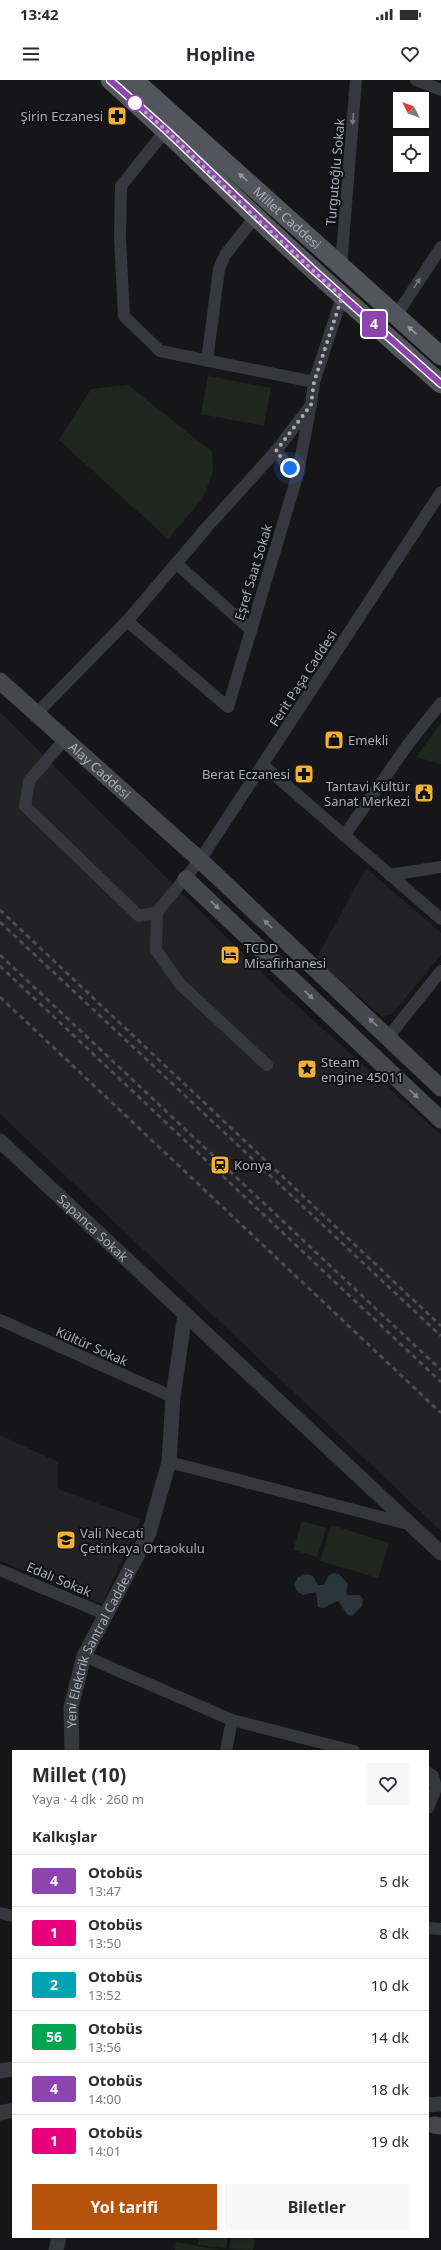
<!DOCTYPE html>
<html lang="tr">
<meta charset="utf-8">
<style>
:root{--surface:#fff;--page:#f7f7f7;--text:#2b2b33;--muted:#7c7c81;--line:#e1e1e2;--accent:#b45309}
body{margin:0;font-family:"Noto Sans",sans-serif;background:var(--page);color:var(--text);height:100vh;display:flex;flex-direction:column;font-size:15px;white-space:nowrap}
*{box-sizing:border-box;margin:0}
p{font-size:13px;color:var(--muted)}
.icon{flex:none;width:22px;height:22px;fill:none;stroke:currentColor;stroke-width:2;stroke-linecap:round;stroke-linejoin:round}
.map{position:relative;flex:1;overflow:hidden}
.side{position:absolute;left:12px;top:1670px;width:417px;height:488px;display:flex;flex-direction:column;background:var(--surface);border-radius:0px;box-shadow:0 1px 3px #0004}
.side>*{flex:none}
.badge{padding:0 8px;border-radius:3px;font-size:14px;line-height:26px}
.needle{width:26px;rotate:312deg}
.controls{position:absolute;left:393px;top:12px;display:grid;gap:8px}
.controls a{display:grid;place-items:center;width:36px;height:36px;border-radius:0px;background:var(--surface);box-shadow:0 1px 3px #0004;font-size:20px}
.you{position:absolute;width:20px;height:20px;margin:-10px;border:3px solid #fff;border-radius:50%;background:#1a73e8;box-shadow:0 0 0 6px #1a73e833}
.map>.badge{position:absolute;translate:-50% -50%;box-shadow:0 0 0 2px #fff}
h2{padding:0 20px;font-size:15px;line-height:36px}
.round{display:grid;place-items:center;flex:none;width:42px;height:42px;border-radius:0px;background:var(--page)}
.summary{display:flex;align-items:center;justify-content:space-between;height:68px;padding:0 20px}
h1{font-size:19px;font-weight:700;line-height:30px}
.action{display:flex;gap:8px;margin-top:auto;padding:8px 20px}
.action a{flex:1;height:46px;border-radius:0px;background:var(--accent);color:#fff;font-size:16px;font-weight:700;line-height:46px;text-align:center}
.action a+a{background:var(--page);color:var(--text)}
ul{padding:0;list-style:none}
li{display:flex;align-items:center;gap:12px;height:52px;padding:0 20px;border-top:1px solid var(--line)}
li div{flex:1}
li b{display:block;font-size:15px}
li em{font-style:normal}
li .badge{min-width:44px;font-weight:700;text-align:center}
.status{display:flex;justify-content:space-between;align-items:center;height:28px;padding:0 20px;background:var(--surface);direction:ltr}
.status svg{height:11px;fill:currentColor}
header{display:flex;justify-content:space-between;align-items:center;height:52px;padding:0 20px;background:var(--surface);font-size:18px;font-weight:700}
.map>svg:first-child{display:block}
</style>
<div class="status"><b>13:42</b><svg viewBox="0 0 49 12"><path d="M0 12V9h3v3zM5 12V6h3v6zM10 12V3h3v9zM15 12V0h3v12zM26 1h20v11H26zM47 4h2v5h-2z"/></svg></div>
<header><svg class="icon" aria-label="menu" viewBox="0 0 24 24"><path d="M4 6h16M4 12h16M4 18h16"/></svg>Hopline<svg class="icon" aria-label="heart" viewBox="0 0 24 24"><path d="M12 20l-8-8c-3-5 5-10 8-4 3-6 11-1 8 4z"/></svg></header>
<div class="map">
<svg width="441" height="2170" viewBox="0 0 441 2170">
<rect width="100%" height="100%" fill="#161618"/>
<!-- built -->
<g fill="#222225">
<path d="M 0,632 L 274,905 L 441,1055 L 441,1451 L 0,1034 Z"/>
<path d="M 366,788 L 441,853 L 441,875 L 392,934 L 382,937 L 316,879 Z"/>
<path d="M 0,1355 L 58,1382 L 58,1409 L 141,1439 L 102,1524 L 0,1481 Z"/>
</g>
<!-- green -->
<g fill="#1e261f">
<path d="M 208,296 L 271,308 L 264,346 L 201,334 Z"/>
<path d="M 128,305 L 212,372 L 213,392 L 203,418 L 168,459 L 59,360 L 91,309 Z"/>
<path d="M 441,643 L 441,684 L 416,677 Z"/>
<path d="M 302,1441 L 326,1448 L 317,1477 L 293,1470 Z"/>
<path d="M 331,1445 L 389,1463 L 378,1498 L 320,1481 Z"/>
<path d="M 199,2157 L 228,2157 L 226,2168 L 198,2165 Z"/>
<path d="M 231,2157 L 255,2157 L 253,2170 L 229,2169 Z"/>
<path d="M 176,2162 L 221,2170 L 175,2170 Z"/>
</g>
<!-- water -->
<path fill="#2c353c" d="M 334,1493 L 339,1494 L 348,1504 L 346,1511 L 347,1515 L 360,1515 L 363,1519 L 362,1526 L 352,1536 L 348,1535 L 338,1521 L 323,1528 L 318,1527 L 316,1512 L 303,1515 L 297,1511 L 294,1505 L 298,1497 L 308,1494 L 313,1496 L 318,1505 L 324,1505 L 329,1495 Z"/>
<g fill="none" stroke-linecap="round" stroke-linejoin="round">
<!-- minor -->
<g stroke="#37383d" stroke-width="12">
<path d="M 416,0 L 441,10"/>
<path d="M 166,50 L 121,106 L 120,159 L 124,236 L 160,271 L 314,302"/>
<path d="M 341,186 L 356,0"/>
<path d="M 396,236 L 441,167"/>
<path d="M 207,281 L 219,189 L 225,175 L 255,137"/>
<path d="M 297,397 L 310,329"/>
<path d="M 178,485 L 250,549"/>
<path d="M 127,541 L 228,627 L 297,397 L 276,371"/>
<path d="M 36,634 L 127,541 L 208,446 L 276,371 L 311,325 L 314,302 L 342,217"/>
<path d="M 64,660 L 29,701 L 25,726 L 139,836 L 157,832 L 200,780 L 441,412"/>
<path d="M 263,685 L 441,839"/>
<path d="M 344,756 L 409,663 L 441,623"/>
<path d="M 389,795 L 441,787"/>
<path d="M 157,832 L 156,870 L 180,904 L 267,985"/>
<path d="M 388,957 L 441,891"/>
<path d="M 0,1240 L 173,1317"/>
<path d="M 169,1382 L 412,1445"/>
<path d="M 0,1490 L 107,1535"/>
<path d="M 84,1576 L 232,1640 L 354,1671"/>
<path d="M 226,1671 L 232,1640"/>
<path d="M 428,1693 L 433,1696 L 436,1708 L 428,1728"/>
<path d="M 0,1833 L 13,1836"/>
<path d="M 428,1848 L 441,1849"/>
</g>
<!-- tertiary -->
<g stroke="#37383d" stroke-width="15">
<path id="s1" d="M 0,1061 L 441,1473"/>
<path id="s2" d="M 72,1671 L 71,1627 L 84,1576 L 149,1453 L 169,1382 L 173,1317 L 185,1234"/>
<path d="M 0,1991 L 13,1989"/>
<path d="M 428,2025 L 441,2024"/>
<path d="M 0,2033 L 13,2030"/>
<path d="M 56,2170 L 59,2157"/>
</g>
<!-- secondary -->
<g stroke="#45474d" stroke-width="17">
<path id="s3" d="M 0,601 L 200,780 L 441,1008"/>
<path d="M 186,799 L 441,1040"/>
<path d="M 434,2045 L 441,2046"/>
</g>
<!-- primary -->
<g stroke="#53555c" stroke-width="19">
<path d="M 110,0 C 160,44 207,91 256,137 C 316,194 379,249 441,304"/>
<path id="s4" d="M 134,0 L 441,276"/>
</g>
<!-- rail -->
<g stroke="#4a4c52" stroke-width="3" stroke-dasharray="5 4" stroke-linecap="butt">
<path d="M 0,830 L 441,1246"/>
<path d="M 0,842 L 441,1256"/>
<path d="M 0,875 L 441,1290"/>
<path d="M 0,886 L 441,1302"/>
<path d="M 0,917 L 441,1333"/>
</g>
</g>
<!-- one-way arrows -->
<defs><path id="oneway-solid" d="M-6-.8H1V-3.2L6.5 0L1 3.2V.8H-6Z"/></defs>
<g fill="#757881">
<use href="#oneway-solid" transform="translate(353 39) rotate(95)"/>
<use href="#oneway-solid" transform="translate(417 203) rotate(-57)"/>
</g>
<g fill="#979ba6">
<use href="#oneway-solid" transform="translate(243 97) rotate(-138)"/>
<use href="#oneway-solid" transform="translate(412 250) rotate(-138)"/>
</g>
<g fill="#858993">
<use href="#oneway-solid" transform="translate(215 825) rotate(43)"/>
<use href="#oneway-solid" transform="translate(268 844) rotate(-137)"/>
<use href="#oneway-solid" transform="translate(309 915) rotate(43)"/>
<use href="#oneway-solid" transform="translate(373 942) rotate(-137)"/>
<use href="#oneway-solid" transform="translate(414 1014) rotate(43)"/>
</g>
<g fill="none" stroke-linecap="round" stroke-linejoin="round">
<defs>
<path id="line" d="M 110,0 L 166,50 L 310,187 L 441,304"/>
</defs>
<!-- line casing -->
<use href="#line" stroke="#fff" stroke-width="9"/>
<!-- line -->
<use href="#line" stroke="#8e44ad" stroke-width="6"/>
<!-- walk -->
<path stroke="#a8adb8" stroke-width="4" stroke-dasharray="0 7.2" d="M 135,23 L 166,50 L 255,137 L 342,217 L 314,302 L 311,325 L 276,371 L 290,388"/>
</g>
<!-- icons -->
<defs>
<symbol id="pharmacy-square" viewBox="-11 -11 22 22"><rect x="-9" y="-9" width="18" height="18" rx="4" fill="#f2b134" stroke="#111113"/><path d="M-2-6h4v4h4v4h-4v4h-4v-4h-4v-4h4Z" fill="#111"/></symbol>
<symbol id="shop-square" viewBox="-11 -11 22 22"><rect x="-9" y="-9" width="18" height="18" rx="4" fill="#f2b134" stroke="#111113"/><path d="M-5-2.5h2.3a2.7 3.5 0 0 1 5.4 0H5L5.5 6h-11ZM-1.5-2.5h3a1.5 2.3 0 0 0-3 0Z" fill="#111"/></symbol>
<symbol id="civic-square" viewBox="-11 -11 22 22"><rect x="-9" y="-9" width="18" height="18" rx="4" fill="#f2b134" stroke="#111113"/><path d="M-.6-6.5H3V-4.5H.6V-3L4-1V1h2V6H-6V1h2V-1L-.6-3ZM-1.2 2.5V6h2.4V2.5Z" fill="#111"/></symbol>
<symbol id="hotel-square" viewBox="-11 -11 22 22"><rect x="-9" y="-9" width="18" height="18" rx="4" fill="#f2b134" stroke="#111113"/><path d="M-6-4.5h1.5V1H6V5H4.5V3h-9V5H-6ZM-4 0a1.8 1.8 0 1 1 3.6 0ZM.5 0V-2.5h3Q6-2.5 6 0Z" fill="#111"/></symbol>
<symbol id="sight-square" viewBox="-11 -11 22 22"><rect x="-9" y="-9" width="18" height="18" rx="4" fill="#f2b134" stroke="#111113"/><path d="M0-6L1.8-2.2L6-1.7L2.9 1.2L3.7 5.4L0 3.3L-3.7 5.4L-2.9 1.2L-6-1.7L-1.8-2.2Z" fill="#111"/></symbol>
<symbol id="station-square" viewBox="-11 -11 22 22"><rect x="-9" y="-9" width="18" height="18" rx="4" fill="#f2b134" stroke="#111113"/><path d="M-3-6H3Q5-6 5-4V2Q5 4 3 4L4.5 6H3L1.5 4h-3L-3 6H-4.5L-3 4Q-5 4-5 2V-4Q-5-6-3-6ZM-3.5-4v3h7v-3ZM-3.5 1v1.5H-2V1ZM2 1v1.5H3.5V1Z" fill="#111"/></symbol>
<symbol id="school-square" viewBox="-11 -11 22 22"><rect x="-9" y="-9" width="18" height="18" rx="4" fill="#f2b134" stroke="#111113"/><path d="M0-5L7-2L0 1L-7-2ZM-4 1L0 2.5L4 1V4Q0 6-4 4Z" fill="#111"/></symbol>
</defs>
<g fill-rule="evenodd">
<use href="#pharmacy-square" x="106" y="25" width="22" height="22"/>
<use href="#shop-square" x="323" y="649" width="22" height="22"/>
<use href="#pharmacy-square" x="293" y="683" width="22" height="22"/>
<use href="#civic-square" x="413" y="702" width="22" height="22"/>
<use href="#hotel-square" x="219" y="864" width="22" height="22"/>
<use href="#sight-square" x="296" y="978" width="22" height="22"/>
<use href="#station-square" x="209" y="1074" width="22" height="22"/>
<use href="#school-square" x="55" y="1449" width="22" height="22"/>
</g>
<!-- markers -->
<circle fill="#fff" stroke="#8e44ad" stroke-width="2" cx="135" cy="23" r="8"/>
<g text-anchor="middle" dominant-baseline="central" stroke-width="4" stroke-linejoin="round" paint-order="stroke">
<!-- poi labels -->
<g font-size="13" fill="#a8adb8" stroke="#111113" text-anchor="start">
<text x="103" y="36" text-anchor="end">Şirin Eczanesi</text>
<text x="348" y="660">Emekli</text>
<text x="290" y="694" text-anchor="end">Berat Eczanesi</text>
<text x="410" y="706" text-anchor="end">Tantavi Kültür<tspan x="410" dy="15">Sanat Merkezi</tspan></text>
<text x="244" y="868">TCDD<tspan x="244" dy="15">Misafirhanesi</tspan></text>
<text x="321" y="982">Steam<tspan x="321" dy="15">engine 45011</tspan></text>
<text x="234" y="1085">Konya</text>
<text x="80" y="1453">Vali Necati<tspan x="80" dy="15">Çetinkaya Ortaokulu</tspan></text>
</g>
<!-- street labels -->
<g font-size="13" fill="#a8adb8" stroke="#111113">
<text transform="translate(335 92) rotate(-85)">Turgutoğlu Sokak</text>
<text stroke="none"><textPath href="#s4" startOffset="206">Millet Caddesi</textPath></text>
<text transform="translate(253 492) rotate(-73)">Eşref Saat Sokak</text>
<text transform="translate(303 598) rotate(-57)">Ferit Paşa Caddesi</text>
<text stroke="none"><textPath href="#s3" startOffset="134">Alay Caddesi</textPath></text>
<text stroke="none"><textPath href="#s1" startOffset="127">Sapanca Sokak</textPath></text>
<text transform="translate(92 1266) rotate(24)">Kültür Sokak</text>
<text transform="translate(59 1499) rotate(23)">Edalı Sokak</text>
<text stroke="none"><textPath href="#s2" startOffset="109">Yeni Elektrik Santral Caddesi</textPath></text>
</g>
</g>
</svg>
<div class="controls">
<a><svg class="needle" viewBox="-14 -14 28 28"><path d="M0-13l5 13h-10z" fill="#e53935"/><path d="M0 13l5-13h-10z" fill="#7c7c81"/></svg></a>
<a><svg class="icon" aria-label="locate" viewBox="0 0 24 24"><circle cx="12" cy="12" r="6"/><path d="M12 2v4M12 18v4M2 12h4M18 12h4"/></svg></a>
</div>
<div class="you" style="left:290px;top:388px"></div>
<b class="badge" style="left:374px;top:244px;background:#8e44ad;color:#fff">4</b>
<section class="side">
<div class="summary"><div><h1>Millet (10)</h1><p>Yaya · 4 dk · 260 m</p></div><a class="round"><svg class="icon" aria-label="heart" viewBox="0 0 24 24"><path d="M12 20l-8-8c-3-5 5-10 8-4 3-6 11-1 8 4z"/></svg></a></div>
<h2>Kalkışlar</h2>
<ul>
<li><span class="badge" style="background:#8e44ad;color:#fff">4</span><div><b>Otobüs</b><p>13:47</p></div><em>5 dk</em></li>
<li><span class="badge" style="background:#e6007e;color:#fff">1</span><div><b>Otobüs</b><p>13:50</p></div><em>8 dk</em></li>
<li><span class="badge" style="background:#00a3b4;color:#fff">2</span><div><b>Otobüs</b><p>13:52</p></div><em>10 dk</em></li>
<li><span class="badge" style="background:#00a651;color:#fff">56</span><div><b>Otobüs</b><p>13:56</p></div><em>14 dk</em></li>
<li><span class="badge" style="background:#8e44ad;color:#fff">4</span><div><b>Otobüs</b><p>14:00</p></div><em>18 dk</em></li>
<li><span class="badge" style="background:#e6007e;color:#fff">1</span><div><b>Otobüs</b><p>14:01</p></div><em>19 dk</em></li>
</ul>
<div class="action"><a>Yol tarifi</a><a>Biletler</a></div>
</section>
</div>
